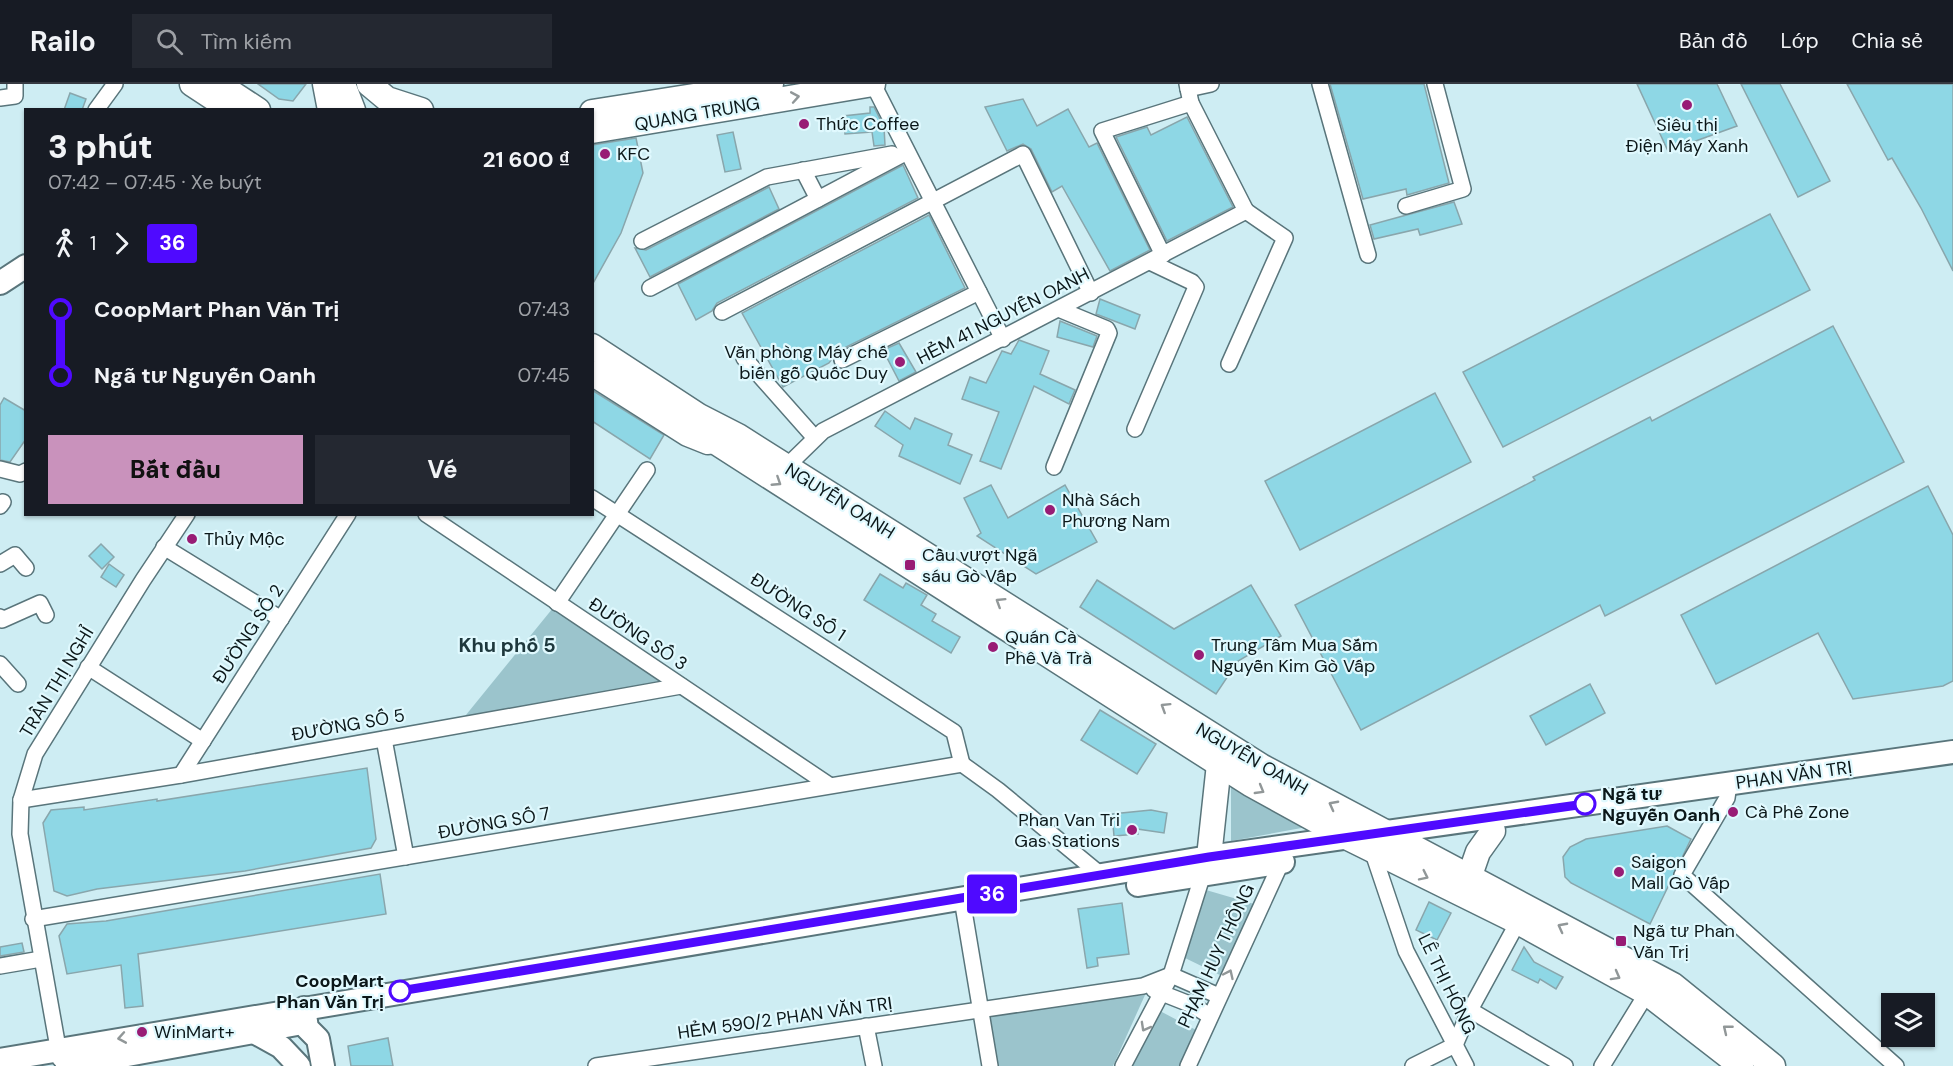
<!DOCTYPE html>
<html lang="vi">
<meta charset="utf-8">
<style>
:root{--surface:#171b24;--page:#242831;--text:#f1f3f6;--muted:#9ea1a6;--line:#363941;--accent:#c992bc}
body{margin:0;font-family:"DM Sans",sans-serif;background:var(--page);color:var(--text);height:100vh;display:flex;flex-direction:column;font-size:22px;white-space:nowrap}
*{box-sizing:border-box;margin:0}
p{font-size:20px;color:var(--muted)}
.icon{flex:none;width:33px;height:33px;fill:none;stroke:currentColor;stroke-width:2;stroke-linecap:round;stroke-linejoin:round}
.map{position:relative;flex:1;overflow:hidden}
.details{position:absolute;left:24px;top:24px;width:570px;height:408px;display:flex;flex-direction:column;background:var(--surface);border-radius:0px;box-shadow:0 2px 4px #0004}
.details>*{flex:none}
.badge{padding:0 12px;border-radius:4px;font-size:21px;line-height:39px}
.buttons{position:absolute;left:1881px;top:909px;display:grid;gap:12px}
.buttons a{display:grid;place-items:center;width:54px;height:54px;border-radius:0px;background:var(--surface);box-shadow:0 2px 4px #0004;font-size:30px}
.map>.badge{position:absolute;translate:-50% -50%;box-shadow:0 0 0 3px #fff}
.legs{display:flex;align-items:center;gap:9px;height:66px;padding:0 24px;font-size:20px}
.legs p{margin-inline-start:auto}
.summary{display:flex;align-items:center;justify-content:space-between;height:102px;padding:0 24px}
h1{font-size:33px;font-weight:800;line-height:45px}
.primary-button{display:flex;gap:12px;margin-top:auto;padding:12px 24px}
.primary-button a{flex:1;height:69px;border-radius:0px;background:var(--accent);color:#111;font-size:24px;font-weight:800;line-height:69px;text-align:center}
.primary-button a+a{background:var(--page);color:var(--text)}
ul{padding:0 24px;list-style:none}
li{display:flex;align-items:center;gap:21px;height:66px;font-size:22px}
li i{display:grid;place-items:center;width:9px;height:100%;margin:0 8px;background:currentColor}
li i::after{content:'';width:15px;height:15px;margin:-8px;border:4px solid;border-radius:50%;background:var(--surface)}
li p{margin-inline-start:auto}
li:first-child i{background:linear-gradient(#0000 50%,currentColor 0)}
li:last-child i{background:linear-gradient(currentColor 50%,#0000 0)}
header{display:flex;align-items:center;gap:36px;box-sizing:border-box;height:84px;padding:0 30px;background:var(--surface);border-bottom:2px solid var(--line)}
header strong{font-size:28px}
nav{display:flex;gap:33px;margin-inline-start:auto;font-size:21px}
.search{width:420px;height:54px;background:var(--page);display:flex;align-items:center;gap:15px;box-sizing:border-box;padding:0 21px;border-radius:0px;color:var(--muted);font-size:22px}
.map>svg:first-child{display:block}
</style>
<header>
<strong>Railo</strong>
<div class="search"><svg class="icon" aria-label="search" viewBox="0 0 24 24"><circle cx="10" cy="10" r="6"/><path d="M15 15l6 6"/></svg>Tìm kiếm</div>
<nav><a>Bản đồ</a><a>Lớp</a><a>Chia sẻ</a></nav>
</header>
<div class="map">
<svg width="1953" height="982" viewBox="0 0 1953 982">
<rect width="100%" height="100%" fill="#ceedf3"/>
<!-- green -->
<g fill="#9bc4cc">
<path d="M 557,519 L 681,602 L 457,642 Z"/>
<path d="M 1231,701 L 1307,743 L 1231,757 Z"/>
<path d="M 1206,806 L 1254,820 L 1224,893 L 1183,873 Z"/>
<path d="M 1145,911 L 1113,982 L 997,982 L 988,928 Z"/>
<path d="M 1160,927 L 1198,947 L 1180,982 L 1132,982 Z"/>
</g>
<!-- building -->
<g fill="#8ed7e5" stroke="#89a6ac" stroke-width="1.5">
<path d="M 258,0 L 306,0 L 293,17 L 279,15 Z"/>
<path d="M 1330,0 L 1424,0 L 1449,99 L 1407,111 L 1406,105 L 1363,115 Z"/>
<path d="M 1637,0 L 1717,0 L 1737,42 L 1668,67 Z"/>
<path d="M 1741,0 L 1780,0 L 1830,97 L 1798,113 Z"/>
<path d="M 1847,0 L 1953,0 L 1953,187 L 1921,124 L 1892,74 L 1888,76 Z"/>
<path d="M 70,9 L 86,15 L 82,26 L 64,26 Z"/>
<path d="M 1023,15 L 1037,42 L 1068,25 L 1089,63 L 1097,59 L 1150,166 L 1110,187 L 1062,102 L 1052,108 L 1031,65 L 1023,60 L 1007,67 L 985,23 Z"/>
<path d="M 870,23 L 874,23 L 884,43 L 885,61 L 874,62 L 872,48 L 845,50 L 843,32 L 870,29 Z"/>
<path d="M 1187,33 L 1233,123 L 1167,157 L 1116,53 L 1147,43 L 1151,51 Z"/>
<path d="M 733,48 L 741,85 L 725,88 L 717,51 Z"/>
<path d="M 636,54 L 643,89 L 621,149 L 592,201 L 592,61 Z"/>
<path d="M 903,81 L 918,114 L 717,219 L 712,227 L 696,236 L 678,200 Z"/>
<path d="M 769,103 L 779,125 L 650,193 L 635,164 L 646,166 Z"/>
<path d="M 1454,118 L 1462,140 L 1420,151 L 1418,145 L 1374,155 L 1370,141 Z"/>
<path d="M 1770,130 L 1810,206 L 1503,363 L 1463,288 Z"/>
<path d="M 929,131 L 965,204 L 838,267 L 829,279 L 783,303 L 742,229 Z"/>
<path d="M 1100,215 L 1140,231 L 1135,245 L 1096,230 Z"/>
<path d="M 1060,237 L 1097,252 L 1093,263 L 1057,253 Z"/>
<path d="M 1833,242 L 1904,378 L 1605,532 L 1600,521 L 1361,646 L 1295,521 L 1535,396 L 1533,393 L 1650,333 L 1652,337 Z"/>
<path d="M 1019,256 L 1049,267 L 1040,290 L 1075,306 L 1069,320 L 1034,302 L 1001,385 L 980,377 L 999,328 L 962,315 L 970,293 L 986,299 L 1002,267 L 1011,270 Z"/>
<path d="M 899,259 L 916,288 L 899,297 L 883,266 Z"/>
<path d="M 592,306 L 664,351 L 650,375 L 592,337 Z"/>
<path d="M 1435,309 L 1471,378 L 1300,466 L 1265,397 Z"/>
<path d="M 4,314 L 26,327 L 26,355 L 10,378 L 0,376 L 0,321 Z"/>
<path d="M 885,327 L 910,345 L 915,334 L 952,350 L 948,361 L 972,371 L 960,400 L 899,372 L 903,361 L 875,342 Z"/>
<path d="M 991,401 L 1008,434 L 1065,401 L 1097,458 L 1036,490 L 977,452 L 981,449 L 964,414 Z"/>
<path d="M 1928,402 L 1953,451 L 1953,597 L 1943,602 L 1853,615 L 1818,549 L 1716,600 L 1681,531 Z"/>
<path d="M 101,460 L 114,473 L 102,485 L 89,472 Z"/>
<path d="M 109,480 L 124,491 L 116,503 L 101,493 Z"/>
<path d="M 880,490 L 903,504 L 906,499 L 927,511 L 921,521 L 936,530 L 932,537 L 960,553 L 951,569 L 864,516 Z"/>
<path d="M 1097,496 L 1174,545 L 1251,501 L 1281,552 L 1238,577 L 1216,610 L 1080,523 Z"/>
<path d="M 1590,600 L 1605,629 L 1546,661 L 1530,632 Z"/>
<path d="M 1100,626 L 1156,660 L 1137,690 L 1081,656 Z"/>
<path d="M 367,684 L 376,755 L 371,764 L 245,787 L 97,805 L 67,812 L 54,807 L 43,739 L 51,726 L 84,723 L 84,726 L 157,715 L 157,717 Z"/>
<path d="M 1151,726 L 1167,729 L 1164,749 L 1137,745 L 1138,750 L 1114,752 L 1112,730 Z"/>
<path d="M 1667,742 L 1691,755 L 1650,840 L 1571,799 L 1565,793 L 1563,773 L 1570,763 L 1586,755 Z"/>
<path d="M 380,790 L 386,830 L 138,870 L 143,922 L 125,924 L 121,881 L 67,890 L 59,852 L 67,840 L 106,837 Z"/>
<path d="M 1429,818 L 1451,829 L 1437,856 L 1416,846 Z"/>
<path d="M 1122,819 L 1129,870 L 1097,874 L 1098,882 L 1087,884 L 1078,825 Z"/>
<path d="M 22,859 L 24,868 L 0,872 L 0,863 Z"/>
<path d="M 1524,863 L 1534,878 L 1563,893 L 1556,905 L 1540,895 L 1538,899 L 1512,886 Z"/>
<path d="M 388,954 L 393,982 L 351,982 L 348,962 Z"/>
</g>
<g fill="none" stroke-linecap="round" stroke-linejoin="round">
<defs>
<g id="street">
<path d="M 873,0 L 1003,255"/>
<path d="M 1187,0 L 1191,19 L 1246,127"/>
<path d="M 1320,0 L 1368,171"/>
<path d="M 1188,5 L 1211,0"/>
<path d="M 0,14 L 15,12 L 15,0"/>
<path d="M 96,26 L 115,0"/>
<path d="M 803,86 L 818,115"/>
<path d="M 1406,122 L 1463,105 L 1435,0"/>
<path d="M 642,157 L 767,93 L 892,70"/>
<path d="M 1163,171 L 1102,47 L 1191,19"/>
<path d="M 650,204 L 907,68"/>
<path d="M 722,228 L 1023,70 L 1091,209"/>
<path d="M 744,274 L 815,354"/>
<path d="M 842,276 L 979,208"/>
<path d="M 1229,280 L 1285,154 L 1246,127"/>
<path d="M 1135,345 L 1196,203 L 1192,198 L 1150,178"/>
<path d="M 786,383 L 823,347 L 1246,127"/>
<path d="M 1054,383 L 1109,249 L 1107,245 L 1061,226"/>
<path d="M 0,385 L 20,390 L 26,387"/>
<path d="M 592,414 L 954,648 L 962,680"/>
<path d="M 0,422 L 3,418"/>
<path d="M 426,430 L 829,701"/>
<path d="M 164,463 L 281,535"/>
<path d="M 0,480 L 15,471 L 26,484"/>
<path d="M 557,519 L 647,386"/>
<path d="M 0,533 L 2,536 L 40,519 L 46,531"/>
<path d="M 0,580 L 18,600"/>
<path d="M 88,583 L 203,657"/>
<path d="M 384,655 L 406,773"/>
<path d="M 962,680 L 998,706 L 1101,791"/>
<path d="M 181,691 L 348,430"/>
<path d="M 1729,700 L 1727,714 L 1682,791 L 1896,982"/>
<path d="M 21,716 L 181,691 L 681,602"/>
<path d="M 1372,766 L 1406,867 L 1466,982"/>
<path d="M 962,815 L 990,982"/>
<path d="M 33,835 L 962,680"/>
<path d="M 0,882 L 41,875"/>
<path d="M 1154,906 L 1192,921 L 1210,932"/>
<path d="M 1470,926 L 1565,982"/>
<path d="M 866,942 L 874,982"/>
<path d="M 60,975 L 20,750 L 21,716 L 35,670 L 143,496 L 187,430"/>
<path d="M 596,982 L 1143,902 L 1171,891 L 1219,912"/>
<path d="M 1123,982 L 1171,891 L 1203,790"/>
<path d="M 1188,982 L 1281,779"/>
<path d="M 1413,982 L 1455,961 L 1470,926 L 1518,838"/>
<path d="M 1602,982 L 1647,909"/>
</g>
<g id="secondary">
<path d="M 0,199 L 26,182"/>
<path d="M 1138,801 L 1283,778"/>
<path d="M 304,924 L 307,944 L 318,955 L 323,982"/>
<path d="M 254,948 L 281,963 L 299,982"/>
<path d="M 0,976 L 1209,773 L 1953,668"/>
<path d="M 67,982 L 297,940"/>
</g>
<g id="primary">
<path d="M 192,0 L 230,25"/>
<path d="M 218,0 L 258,26"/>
<path d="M 325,0 L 330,26"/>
<path d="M 343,0 L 353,26"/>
<path d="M 369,0 L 387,15 L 421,26"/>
<path d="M 592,28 L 771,0"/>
<path d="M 592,47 L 873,0"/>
<path d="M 592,262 L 699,332 L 738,352 L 1261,682 L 1673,901 L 1773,982"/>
<path d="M 592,289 L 688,350 L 708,358"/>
<path d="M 695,345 L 1250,700 L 1348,754 L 1518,838 L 1647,909 L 1741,982"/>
<path d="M 1209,773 L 1219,680"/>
<path d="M 1469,794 L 1478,768 L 1493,747"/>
</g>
</defs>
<!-- street casing -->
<use href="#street" stroke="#59757b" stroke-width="18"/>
<!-- secondary casing -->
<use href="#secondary" stroke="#59757b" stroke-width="26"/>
<!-- primary casing -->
<use href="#primary" stroke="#59757b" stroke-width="27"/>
<!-- street -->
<use href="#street" stroke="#fff" stroke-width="15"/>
<!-- secondary -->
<use href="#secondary" stroke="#fff" stroke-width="22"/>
<!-- primary -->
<use href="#primary" stroke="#fff" stroke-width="24"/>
</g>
<!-- one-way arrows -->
<defs><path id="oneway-chevron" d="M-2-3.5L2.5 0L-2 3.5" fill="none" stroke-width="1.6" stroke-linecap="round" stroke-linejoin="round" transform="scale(1.5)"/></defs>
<g stroke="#919798">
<use href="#oneway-chevron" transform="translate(795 13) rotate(-10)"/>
<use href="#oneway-chevron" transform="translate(777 398) rotate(33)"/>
<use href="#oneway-chevron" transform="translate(1000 518) rotate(-148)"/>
<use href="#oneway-chevron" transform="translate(1165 623) rotate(-148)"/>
<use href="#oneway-chevron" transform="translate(1260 706) rotate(30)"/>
<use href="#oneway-chevron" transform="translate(1333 721) rotate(-152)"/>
<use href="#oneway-chevron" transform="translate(1424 792) rotate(26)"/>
<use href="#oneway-chevron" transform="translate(1562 843) rotate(-152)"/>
<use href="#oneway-chevron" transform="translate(1229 890) rotate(-65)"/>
<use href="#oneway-chevron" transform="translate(1616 892) rotate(29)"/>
<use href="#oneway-chevron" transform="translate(1145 943) rotate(119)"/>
<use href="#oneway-chevron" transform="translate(1727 945) rotate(-141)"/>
<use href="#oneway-chevron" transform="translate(122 954) rotate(170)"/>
</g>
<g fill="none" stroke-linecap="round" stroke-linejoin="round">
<defs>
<path id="line-1" d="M 400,907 L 1209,773 L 1585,720"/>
</defs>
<!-- line-1 casing -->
<use href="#line-1" stroke="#fff" stroke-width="14"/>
<!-- line-1 -->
<use href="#line-1" stroke="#4f0aff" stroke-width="9"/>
</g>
<!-- markers -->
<g fill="#981c75" stroke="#e0f9fe" stroke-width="2">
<circle cx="1687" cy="21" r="6"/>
<circle cx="804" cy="40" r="6"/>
<circle cx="605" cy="70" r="6"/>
<circle cx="900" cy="278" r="6"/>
<circle cx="1050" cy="426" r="6"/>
<circle cx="192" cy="455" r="6"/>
<rect x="904" y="475" width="12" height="12" rx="3"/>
<circle cx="993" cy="563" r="6"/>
<circle cx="1199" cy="571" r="6"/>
<circle cx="1733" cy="728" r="6"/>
<circle cx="1132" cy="746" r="6"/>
<circle cx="1619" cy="788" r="6"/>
<rect x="1615" y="851" width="12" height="12" rx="3"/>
<circle cx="142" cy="948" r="6"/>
</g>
<g fill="#fff" stroke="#4f0aff" stroke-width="3">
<circle cx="1585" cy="720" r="10"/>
<circle cx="400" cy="907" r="10"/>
</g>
<g text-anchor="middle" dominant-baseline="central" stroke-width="4.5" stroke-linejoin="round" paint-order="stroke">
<!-- street labels -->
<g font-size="18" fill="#0b1719" stroke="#e0f9fe">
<text transform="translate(697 30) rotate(-10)">QUANG TRUNG</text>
<text transform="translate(1003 232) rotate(-27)">HẺM 41 NGUYỄN OANH</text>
<text transform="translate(840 417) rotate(32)">NGUYỄN OANH</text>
<text transform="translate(798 523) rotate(33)">ĐƯỜNG SỐ 1</text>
<text transform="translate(248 550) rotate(-57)">ĐƯỜNG SỐ 2</text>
<text transform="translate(638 550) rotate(34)">ĐƯỜNG SỐ 3</text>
<text transform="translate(57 598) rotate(-59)">TRẦN THỊ NGHỈ</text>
<text transform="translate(348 641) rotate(-10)">ĐƯỜNG SỐ 5</text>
<text transform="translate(1252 675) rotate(30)">NGUYỄN OANH</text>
<text transform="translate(1794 691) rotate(-8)">PHAN VĂN TRỊ</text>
<text transform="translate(494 739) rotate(-10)">ĐƯỜNG SỐ 7</text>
<text transform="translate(1216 872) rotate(-65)">PHẠM HUY THÔNG</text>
<text transform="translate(1447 900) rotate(64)">LÊ THỊ HỒNG</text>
<text transform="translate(785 934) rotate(-8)">HẺM 590/2 PHAN VĂN TRỊ</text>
</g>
<!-- poi labels -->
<g font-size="18" fill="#0b1719" stroke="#e0f9fe" text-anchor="start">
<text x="816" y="40">Thức Coffee</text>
<text x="1687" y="41" text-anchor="middle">Siêu thị<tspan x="1687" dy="21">Điện Máy Xanh</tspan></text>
<text x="617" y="70">KFC</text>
<text x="888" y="268" text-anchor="end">Văn phòng Máy chế<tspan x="888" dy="21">biến gỗ Quốc Duy</tspan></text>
<text x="1062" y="416">Nhà Sách<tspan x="1062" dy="21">Phương Nam</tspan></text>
<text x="204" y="455">Thủy Mộc</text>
<text x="922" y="471">Cầu vượt Ngã<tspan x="922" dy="21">sáu Gò Vấp</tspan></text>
<text x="1005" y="553">Quán Cà<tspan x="1005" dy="21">Phê Và Trà</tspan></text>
<text x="1211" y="561">Trung Tâm Mua Sắm<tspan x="1211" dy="21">Nguyễn Kim Gò Vấp</tspan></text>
<text x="1745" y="728">Cà Phê Zone</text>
<text x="1120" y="736" text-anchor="end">Phan Van Tri<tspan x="1120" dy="21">Gas Stations</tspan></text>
<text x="1631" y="778">Saigon<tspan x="1631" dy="21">Mall Gò Vấp</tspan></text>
<text x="1633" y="847">Ngã tư Phan<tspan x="1633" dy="21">Văn Trị</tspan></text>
<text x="154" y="948">WinMart+</text>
</g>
<!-- stop labels -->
<g font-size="18" font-weight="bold" fill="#0b1719" stroke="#e0f9fe" text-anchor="start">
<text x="1602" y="710">Ngã tư<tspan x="1602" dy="21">Nguyễn Oanh</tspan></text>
<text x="384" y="897" text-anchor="end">CoopMart<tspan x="384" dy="21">Phan Văn Trị</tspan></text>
</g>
<!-- neighbourhood labels -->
<g font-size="20" font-weight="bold" fill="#1e383d" stroke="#e0f9fe">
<text x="507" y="561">Khu phố 5</text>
</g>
</g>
</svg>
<div class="buttons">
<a><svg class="icon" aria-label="layers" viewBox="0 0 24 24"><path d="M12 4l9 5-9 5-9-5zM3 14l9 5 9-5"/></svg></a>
</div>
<b class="badge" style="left:992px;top:810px;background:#4f0aff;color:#fff">36</b>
<section class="details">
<div class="summary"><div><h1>3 phút</h1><p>07:42 – 07:45 · Xe buýt</p></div><b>21 600 ₫</b></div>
<div class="legs"><svg class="icon" aria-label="walk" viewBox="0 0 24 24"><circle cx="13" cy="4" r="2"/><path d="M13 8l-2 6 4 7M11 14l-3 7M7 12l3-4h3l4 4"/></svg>1<svg class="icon" aria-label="forward" viewBox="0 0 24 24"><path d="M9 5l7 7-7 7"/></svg><b class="badge" style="background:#4f0aff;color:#fff">36</b></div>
<ul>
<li><i style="color:#4f0aff"></i><b>CoopMart Phan Văn Trị</b><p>07:43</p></li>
<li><i style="color:#4f0aff"></i><b>Ngã tư Nguyễn Oanh</b><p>07:45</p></li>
</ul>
<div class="primary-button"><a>Bắt đầu</a><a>Vé</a></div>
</section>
</div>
